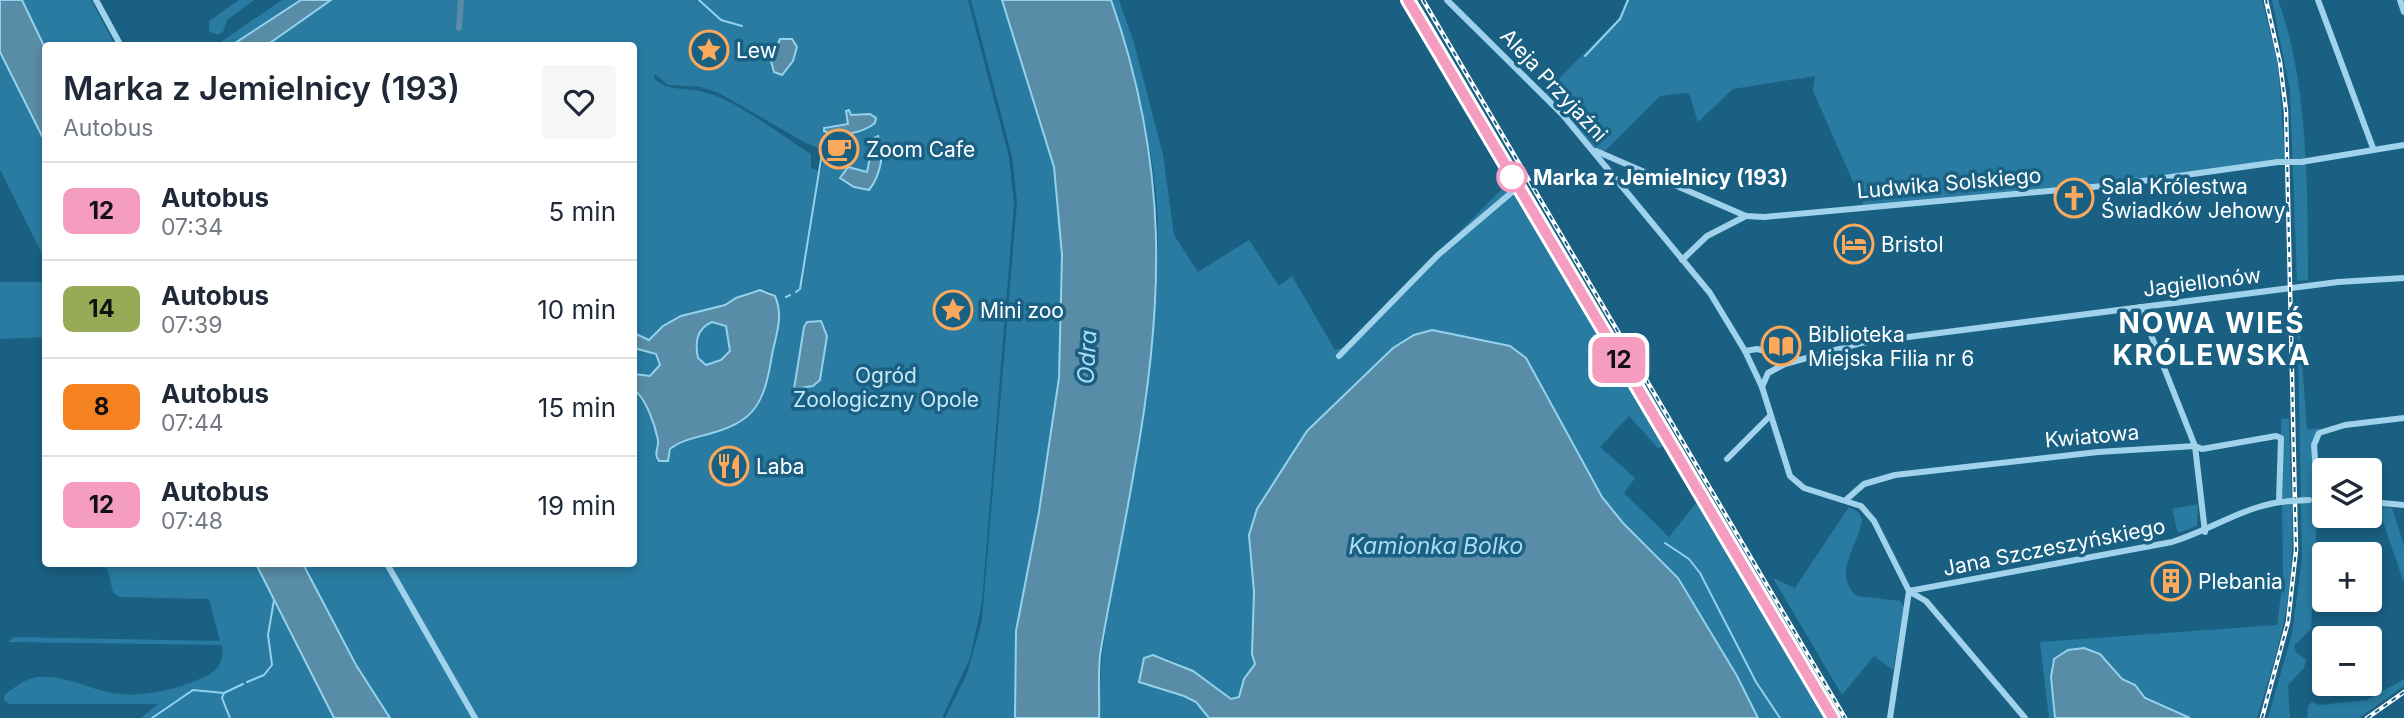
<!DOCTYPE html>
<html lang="pl">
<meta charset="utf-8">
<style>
:root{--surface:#fff;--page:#f6f6f7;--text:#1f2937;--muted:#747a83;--line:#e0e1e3}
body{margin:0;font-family:Inter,sans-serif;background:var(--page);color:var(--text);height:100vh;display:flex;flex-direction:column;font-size:26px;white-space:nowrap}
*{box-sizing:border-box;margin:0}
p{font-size:23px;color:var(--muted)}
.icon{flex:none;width:38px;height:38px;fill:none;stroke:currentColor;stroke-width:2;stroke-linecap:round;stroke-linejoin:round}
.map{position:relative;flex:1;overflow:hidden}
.drawer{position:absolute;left:42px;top:42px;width:595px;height:525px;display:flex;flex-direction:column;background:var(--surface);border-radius:7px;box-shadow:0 4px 10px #0003}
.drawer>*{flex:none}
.badge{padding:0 14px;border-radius:10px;font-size:24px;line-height:46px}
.fabs{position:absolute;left:2312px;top:458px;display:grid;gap:14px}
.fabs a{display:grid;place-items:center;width:70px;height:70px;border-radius:7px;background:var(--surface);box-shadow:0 4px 10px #0003;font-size:35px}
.map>.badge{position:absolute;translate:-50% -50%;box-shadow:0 0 0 4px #fff}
.round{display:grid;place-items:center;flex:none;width:74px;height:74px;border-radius:7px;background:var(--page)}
.head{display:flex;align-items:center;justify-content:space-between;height:119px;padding:0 21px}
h1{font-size:33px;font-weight:600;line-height:52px}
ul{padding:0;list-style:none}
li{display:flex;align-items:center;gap:21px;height:98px;padding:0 21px;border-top:2px solid var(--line)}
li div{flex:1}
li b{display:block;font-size:26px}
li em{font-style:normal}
li .badge{min-width:77px;font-weight:700;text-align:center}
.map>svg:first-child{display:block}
</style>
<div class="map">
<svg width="2404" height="718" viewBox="0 0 2404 718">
<rect width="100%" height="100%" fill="#1a6083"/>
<!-- green -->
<g fill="#297ba1" fill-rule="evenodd">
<path d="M 22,0 L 91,0 L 115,45 L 45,48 Z"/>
<path d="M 239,0 L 254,0 L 227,20 L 223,32 L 218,35 L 209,31 L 209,21 Z"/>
<path d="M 282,0 L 301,0 L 232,45 L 215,46 Z"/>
<path d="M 331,0 L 968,0 L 1009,157 L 1014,204 L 982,602 L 970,658 L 942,718 L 390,718 L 356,665 L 303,564 L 634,564 L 634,390 C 650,401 657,442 668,461 L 673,446 C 698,432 730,435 752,413 C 768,397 769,375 773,353 C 776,333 793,278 749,292 C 740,295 733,301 725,305 C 711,312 693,311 678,318 C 666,323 660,333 649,340 L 634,333 L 634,46 L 267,46 ZM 655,74 L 668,85 L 701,87 L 719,93 L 806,143 L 825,151 L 821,172 L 811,168 L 811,154 C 780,135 735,98 700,91 C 682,87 668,92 654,78 Z"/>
<path d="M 971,0 L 1002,0 L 1054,167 L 1062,255 L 1059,378 L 1039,512 L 1016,631 L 1015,718 L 945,718 L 967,674 L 982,620 L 1017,202 L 1012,156 Z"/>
<path d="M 1111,0 L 1119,0 L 1134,43 L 1163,155 L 1174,235 L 1198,272 L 1249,240 L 1279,286 L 1292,276 L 1335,350 L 1344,347 L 1513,178 L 1415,13 L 1422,8 L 1841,718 L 1758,718 L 1737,676 L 1678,578 L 1623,523 L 1602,497 L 1526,358 L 1516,349 L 1432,330 L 1393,348 L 1307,431 L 1264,499 L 1249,547 L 1254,592 L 1252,654 L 1255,664 L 1241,686 L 1239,697 L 1231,700 C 1215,685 1165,647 1144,658 C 1140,668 1139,675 1142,685 C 1168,685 1194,697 1209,718 L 1099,718 C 1099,634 1119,554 1134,471 C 1150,385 1161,295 1157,207 C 1153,143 1132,60 1111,0 ZM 1629,416 L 1659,449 L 1667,442 L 1701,497 L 1669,537 L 1624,493 L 1635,478 L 1600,447 Z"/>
<path d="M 1626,0 L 2262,0 L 2278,63 L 2285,160 L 2242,169 L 1865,209 L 1813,91 L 1815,76 L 1733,89 L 1698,122 L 1689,93 L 1660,96 L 1598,158 L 1543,95 L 1619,18 Z"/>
<path d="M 2272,0 L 2278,0 C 2308,79 2308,194 2308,280 L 2297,281 L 2290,91 Z"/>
<path d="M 0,52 L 45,142 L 45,260 L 0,169 Z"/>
<path d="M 0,282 L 45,282 L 45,337 L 0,339 Z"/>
<path d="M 2297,292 L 2307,430 L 2318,428 L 2321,432 L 2316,436 L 2318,500 L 2311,629 L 2294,646 L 2296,652 L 2306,660 L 2304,668 L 2288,685 L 2290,718 L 2268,718 L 2292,633 L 2302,559 Z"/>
<path d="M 712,322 L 726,326 L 730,351 L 721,360 L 706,365 L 698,358 C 695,343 696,329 712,322 Z"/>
<path d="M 638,347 L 658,357 L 660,365 L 650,376 L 634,374 L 634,348 Z"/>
<path d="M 2289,418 C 2290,476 2296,535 2289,592 C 2283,635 2270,677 2257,718 L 2190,718 L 2156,704 L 2145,698 L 2138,688 L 2122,679 L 2100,654 L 2089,649 L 2075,648 L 2051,664 L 2055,718 L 2049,718 L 2040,642 L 2277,625 L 2283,578 L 2281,419 Z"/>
<path d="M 2198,504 L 2197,526 L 2178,533 L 2172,509 Z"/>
<path d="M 1849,507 L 1858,512 L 1862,519 C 1859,545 1831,575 1857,596 L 1900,601 L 1904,607 L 1893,670 L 1874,656 L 1842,695 L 1773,578 L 1795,588 Z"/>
<path d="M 2378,507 L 2392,508 L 2404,545 L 2404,583 Z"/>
<path d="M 102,564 L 256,564 L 334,718 L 141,718 L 158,704 L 9,704 L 4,700 L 5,694 C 13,689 23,680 33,678 C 52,673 79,683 96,689 C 131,701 170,692 202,678 C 217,672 225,662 222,645 L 8,642 L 13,637 L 220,641 L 209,599 L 119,597 L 113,592 L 108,571 Z"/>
<path d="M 2404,679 L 2404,686 L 2359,718 L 2307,718 L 2308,705 L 2312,702 L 2319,705 L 2367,700 Z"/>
</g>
<!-- water -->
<g fill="#598ca6" stroke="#93d2ed" stroke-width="2" fill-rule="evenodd">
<path d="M 0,0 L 22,0 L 45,48 L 45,142 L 0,52 Z"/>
<path d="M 301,0 L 331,0 L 267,45 L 232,45 Z"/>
<path d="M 1002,0 L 1111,0 C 1169,164 1165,303 1134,471 C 1124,531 1111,590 1101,649 C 1097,672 1100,695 1099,718 L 1015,718 L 1016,631 L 1039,512 L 1059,378 L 1062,255 L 1054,167 Z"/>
<path d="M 780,39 L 792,39 L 797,47 L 793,61 L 782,75 L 774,72 L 771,61 Z"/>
<path d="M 849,110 L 851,115 L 870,114 L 876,118 L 875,123 C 863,133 837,138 824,131 L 824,128 L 848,124 L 846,111 Z"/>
<path d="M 878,136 C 887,150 879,178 869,190 L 854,187 L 840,178 L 848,167 L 867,172 L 874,138 Z"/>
<path d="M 760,290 L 775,296 C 784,317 776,334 772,355 C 764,404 756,422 705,435 C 693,438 680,441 670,449 L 668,461 L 659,461 C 653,453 659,449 658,440 C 655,425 646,398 634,390 L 634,374 L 650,376 L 660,365 L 656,354 L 634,348 L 634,333 L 649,340 L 663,326 L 681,316 L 725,305 L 736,298 ZM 712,322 L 726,326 L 730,351 L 721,360 L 706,365 L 698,358 C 695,343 696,329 712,322 Z"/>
<path d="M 821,321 L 827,336 L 820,380 L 813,386 L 794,389 L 804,327 L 807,322 Z"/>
<path d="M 1432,330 L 1510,346 L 1526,358 L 1602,497 L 1623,523 L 1678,578 L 1737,676 L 1758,718 L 1209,718 L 1196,702 L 1184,696 L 1139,682 L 1144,658 L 1153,655 L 1193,671 L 1231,699 L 1239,697 L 1244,679 L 1255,664 L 1252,654 L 1254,592 L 1249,535 L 1257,509 L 1307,431 L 1393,348 L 1414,335 Z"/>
<path d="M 256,564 L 303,564 L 356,665 L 390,718 L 334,718 Z"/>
<path d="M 2084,648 L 2100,654 L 2122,679 L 2135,685 L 2145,698 L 2190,718 L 2055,718 L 2051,677 L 2054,659 L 2068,650 Z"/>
</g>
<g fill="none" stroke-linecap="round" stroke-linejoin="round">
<!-- stream -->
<g stroke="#93d2ed" stroke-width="2">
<path d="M 699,0 L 721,20 L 742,26"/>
<path d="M 1585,56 L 1620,19 L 1628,0"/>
<path d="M 796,292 L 800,289 L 824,141"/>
<path d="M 786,297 L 790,295"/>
<path d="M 1665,543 L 1689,559 L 1700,573 L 1756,682 L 1780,718"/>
<path d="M 247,682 L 264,675 L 272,665 L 268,635 L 274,600"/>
<path d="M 224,693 L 222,698 L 230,718"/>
<path d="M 152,718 L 193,690 L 224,693 L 243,684"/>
</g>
<!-- canal -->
<path stroke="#598ca6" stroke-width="6" d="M 459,28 L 461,0"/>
<!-- minor -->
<g stroke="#a0d3eb" stroke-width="6">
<path d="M 96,0 L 121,46"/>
<path d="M 1447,0 L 1563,115 L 1710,293 L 1745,351 L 1762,387 L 1790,476 L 1804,488 L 1861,506 L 1874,521 L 1909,591 L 1890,718"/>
<path d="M 2318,0 L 2373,148"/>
<path d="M 2400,0 L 2404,12"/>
<path d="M 1596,151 L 1746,216 L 1764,217 L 2114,185 L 2278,162"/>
<path d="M 2301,162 L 2404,145"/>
<path d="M 1682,260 L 1707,236 L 1746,216"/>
<path d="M 2140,307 L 2195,446 L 2205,532"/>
<path d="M 1745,351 L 1757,349 L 1798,359"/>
<path d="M 1339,356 L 1438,255 L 1518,187"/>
<path d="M 1762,387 L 1768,373 L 1785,364 L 1861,343 L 2338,282 L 2404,278"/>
<path d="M 1727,459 L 1770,416"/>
<path d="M 1847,499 L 1864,484 L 1895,475 L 2098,452 L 2195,446 L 2202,449 L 2276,436 L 2281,438 L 2279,501"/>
<path d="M 2318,500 L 2314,445 L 2319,433 L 2345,425 L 2404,418"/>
<path d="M 2370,502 L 2404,505"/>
<path d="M 387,564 L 475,718"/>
<path d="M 1909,591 L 2172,542 C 2212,530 2248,503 2291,501"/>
<path d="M 1912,593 L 1926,601 L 2025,718"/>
</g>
<!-- major -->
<path stroke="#e4f5ff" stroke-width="8" d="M 1408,0 L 1833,718"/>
<defs>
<g id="rail">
<path d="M 1423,0 L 1845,718"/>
<path d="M 2262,718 L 2288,622 L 2296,550 L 2286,111 L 2280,62 L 2266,0"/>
<path d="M 2367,718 L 2404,692"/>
</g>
</defs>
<!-- rail casing -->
<use href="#rail" stroke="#fff" stroke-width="4.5"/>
<!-- rail -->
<use href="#rail" stroke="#1a6083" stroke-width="2" stroke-dasharray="5" stroke-linecap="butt"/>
<!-- minor-bridge -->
<g stroke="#a0d3eb" stroke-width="6">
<path d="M 2278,162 L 2301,162"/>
<path d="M 2291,501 L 2309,500"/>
</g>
</g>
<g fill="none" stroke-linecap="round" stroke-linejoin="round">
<defs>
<path id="line" d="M 1408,0 L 1833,718"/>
</defs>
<!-- line casing -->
<use href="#line" stroke="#fff" stroke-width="16"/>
<!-- line -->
<use href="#line" stroke="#f49dc0" stroke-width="10"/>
</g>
<!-- icons -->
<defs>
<symbol id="sight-ring" viewBox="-11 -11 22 22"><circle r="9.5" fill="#1a6083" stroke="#fda95c" stroke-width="1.5"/><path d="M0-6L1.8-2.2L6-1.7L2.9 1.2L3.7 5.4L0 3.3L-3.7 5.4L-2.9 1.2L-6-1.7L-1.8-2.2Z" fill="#fda95c"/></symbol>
<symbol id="cafe-ring" viewBox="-11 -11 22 22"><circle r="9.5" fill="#1a6083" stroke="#fda95c" stroke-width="1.5"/><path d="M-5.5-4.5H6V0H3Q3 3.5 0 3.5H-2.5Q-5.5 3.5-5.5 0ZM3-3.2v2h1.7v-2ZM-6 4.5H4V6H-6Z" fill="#fda95c"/></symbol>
<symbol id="church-ring" viewBox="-11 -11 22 22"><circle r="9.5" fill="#1a6083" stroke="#fda95c" stroke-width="1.5"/><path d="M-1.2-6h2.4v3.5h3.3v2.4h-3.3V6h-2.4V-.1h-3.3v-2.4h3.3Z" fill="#fda95c"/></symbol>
<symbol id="hotel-ring" viewBox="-11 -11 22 22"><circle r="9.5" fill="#1a6083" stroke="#fda95c" stroke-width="1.5"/><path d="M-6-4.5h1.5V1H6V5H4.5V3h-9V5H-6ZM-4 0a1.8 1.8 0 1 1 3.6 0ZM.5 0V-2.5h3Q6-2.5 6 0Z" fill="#fda95c"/></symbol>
<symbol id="library-ring" viewBox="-11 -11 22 22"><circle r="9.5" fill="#1a6083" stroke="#fda95c" stroke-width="1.5"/><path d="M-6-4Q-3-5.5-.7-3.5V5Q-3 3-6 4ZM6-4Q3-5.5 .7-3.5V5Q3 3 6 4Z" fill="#fda95c"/></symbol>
<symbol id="restaurant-ring" viewBox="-11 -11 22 22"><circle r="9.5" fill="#1a6083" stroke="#fda95c" stroke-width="1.5"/><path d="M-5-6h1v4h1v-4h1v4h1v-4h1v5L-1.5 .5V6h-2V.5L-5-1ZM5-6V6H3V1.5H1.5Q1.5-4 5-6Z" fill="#fda95c"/></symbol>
<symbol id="building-ring" viewBox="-11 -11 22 22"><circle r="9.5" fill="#1a6083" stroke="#fda95c" stroke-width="1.5"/><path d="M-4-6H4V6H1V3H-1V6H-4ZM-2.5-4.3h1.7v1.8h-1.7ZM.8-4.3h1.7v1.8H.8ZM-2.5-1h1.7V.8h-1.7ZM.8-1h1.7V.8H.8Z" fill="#fda95c"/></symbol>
</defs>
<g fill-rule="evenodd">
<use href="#sight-ring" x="687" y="28" width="44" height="44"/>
<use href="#cafe-ring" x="817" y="127" width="44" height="44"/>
<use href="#church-ring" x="2052" y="176" width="44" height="44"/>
<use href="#hotel-ring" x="1832" y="222" width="44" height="44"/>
<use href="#sight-ring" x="931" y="288" width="44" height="44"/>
<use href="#library-ring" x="1759" y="324" width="44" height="44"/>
<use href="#restaurant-ring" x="707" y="444" width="44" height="44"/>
<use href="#building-ring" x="2149" y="559" width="44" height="44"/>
</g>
<!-- markers -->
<circle fill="#fff" stroke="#f49dc0" stroke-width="3.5" cx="1512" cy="177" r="14"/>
<g text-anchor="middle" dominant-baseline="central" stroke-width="7" stroke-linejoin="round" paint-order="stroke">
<!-- poi labels -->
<g font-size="21" fill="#fff" stroke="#1a6083" text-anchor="start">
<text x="736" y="50">Lew</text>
<text x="866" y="149">Zoom Cafe</text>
<text x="2101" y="186">Sala Królestwa<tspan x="2101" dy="24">Świadków Jehowy</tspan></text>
<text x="1881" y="244">Bristol</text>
<text x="980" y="310">Mini zoo</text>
<text x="1808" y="334">Biblioteka<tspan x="1808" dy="24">Miejska Filia nr 6</tspan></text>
<text x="756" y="466">Laba</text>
<text x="2198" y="581">Plebania</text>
</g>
<!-- street labels -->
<g font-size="21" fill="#fff" stroke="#1a6083">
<text transform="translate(1554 85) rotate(47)">Aleja Przyjaźni</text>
<text transform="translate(1949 183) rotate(-5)">Ludwika Solskiego</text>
<text transform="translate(2202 282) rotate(-7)">Jagiellonów</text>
<text transform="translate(2092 436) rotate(-5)">Kwiatowa</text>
<text transform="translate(2054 547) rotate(-11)">Jana Szczeszyńskiego</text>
</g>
<!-- stop labels -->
<g font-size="21" font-weight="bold" fill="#fff" stroke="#1a6083" text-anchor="start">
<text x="1533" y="177">Marka z Jemielnicy (193)</text>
</g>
<!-- park labels -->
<g font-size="21" fill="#c5e8f8" stroke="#1a6083">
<text x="886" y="375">Ogród<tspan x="886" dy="24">Zoologiczny Opole</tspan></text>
</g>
<!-- water labels -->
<g font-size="23" font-style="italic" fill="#abdcf3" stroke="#1a6083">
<text transform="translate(1087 357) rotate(-87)">Odra</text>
<text x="1436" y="546">Kamionka Bolko</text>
</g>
<!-- district labels -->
<g font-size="28" font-weight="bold" letter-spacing="2" fill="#fff" stroke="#1a6083">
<text x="2212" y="323">NOWA WIEŚ<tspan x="2212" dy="32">KRÓLEWSKA</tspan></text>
</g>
</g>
</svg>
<div class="fabs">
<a><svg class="icon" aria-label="layers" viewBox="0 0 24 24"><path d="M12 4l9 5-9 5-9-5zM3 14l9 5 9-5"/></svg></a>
<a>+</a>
<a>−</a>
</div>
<b class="badge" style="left:1619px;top:360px;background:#f49dc0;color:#111">12</b>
<section class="drawer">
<div class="head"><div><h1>Marka z Jemielnicy (193)</h1><p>Autobus</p></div><a class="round"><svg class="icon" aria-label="heart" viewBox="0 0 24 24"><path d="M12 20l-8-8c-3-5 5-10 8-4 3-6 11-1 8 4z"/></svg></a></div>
<ul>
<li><span class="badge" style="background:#f49dc0;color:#111">12</span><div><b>Autobus</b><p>07:34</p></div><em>5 min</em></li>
<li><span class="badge" style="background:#97ab56;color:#111">14</span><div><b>Autobus</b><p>07:39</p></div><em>10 min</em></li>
<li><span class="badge" style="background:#f58220;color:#111">8</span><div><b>Autobus</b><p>07:44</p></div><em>15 min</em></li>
<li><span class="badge" style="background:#f49dc0;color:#111">12</span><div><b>Autobus</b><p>07:48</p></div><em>19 min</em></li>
</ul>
</section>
</div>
